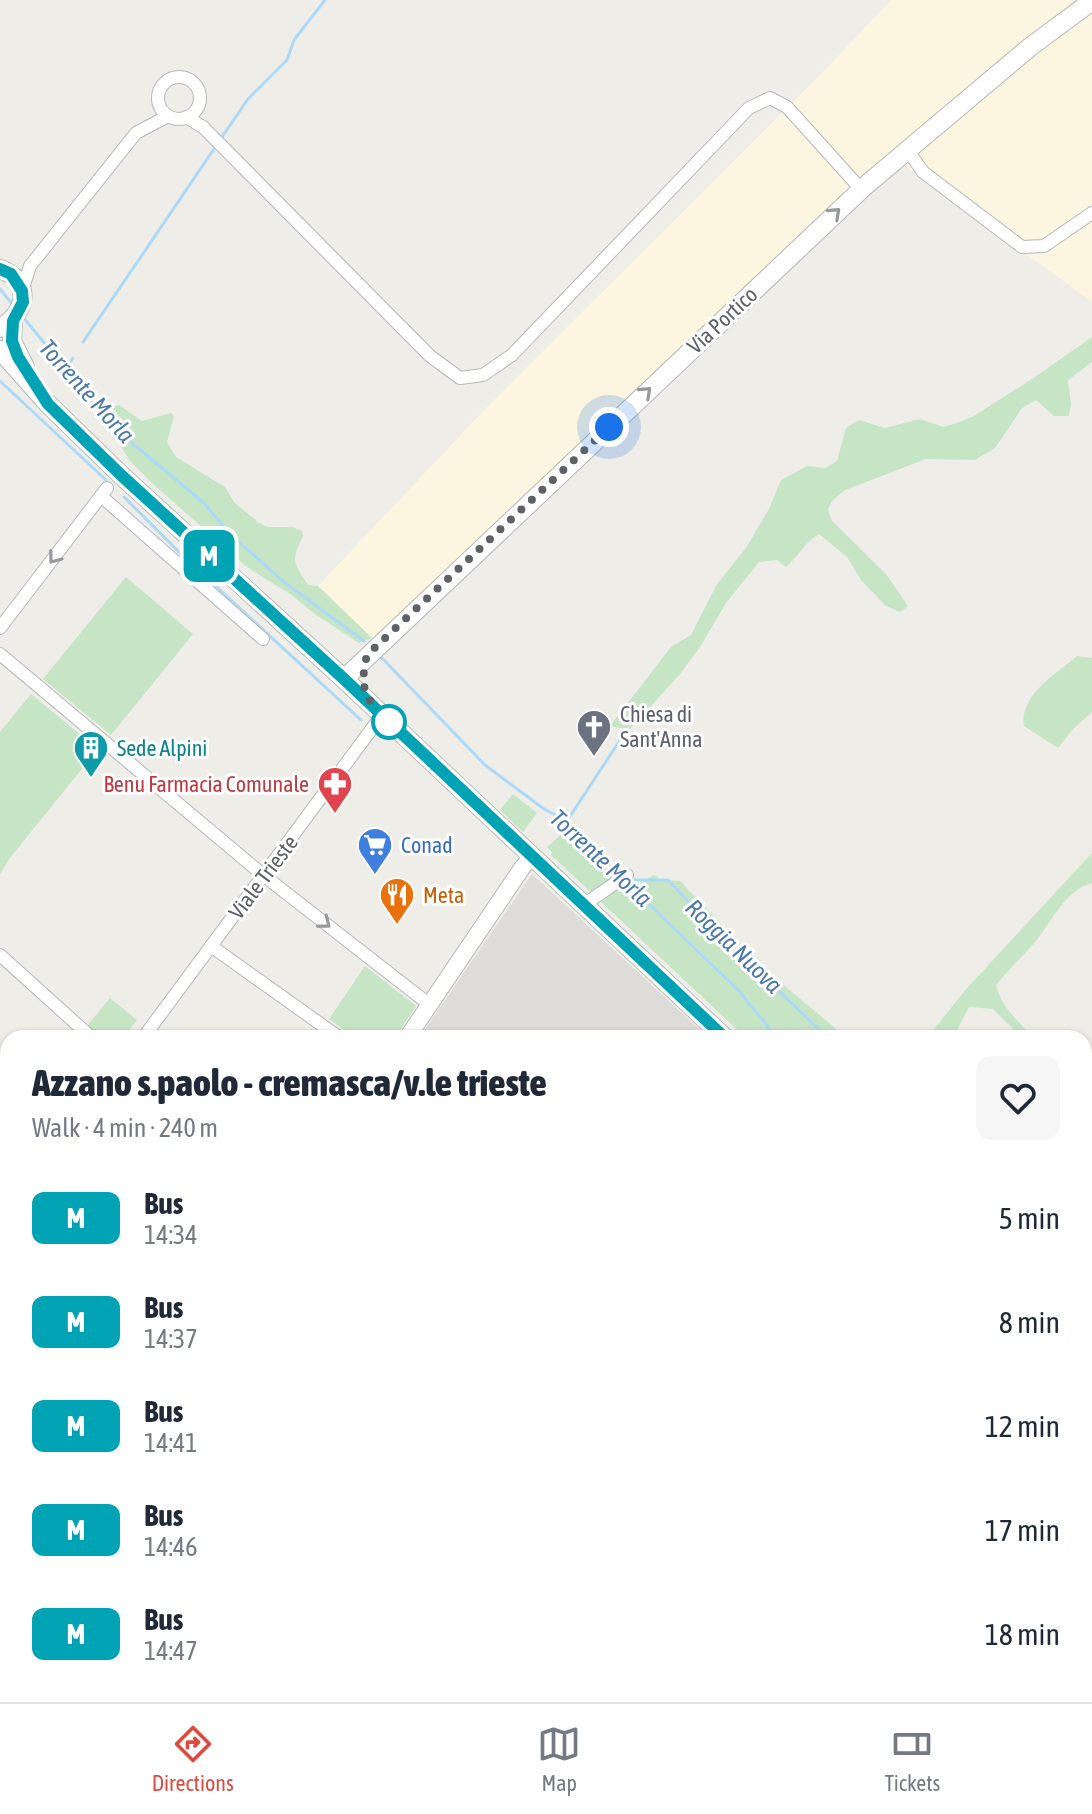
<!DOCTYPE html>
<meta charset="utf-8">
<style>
:root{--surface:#fff;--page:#f6f6f7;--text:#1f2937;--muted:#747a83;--line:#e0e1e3;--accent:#dd4a3f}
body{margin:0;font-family:"Asap Condensed",sans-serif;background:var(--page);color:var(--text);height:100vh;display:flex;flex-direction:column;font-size:30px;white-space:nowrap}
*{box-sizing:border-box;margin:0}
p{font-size:26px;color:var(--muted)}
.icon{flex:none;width:44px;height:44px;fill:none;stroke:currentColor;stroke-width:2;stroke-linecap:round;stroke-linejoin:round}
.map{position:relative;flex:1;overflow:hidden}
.drawer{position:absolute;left:0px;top:1030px;width:1092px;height:672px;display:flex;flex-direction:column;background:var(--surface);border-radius:24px 24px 0 0;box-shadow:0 2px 6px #0004}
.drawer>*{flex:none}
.badge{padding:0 16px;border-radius:12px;font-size:28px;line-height:52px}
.you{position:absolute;width:40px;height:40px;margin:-20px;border:6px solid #fff;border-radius:50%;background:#1a73e8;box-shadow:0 0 0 12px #1a73e833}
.map>.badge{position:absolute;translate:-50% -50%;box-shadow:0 0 0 4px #fff}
.round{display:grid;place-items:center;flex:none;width:84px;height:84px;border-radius:16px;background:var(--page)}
.overview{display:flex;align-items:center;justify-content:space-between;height:136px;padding:0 32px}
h1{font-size:38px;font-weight:800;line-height:60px}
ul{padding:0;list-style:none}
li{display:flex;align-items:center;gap:24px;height:104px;padding:0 32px}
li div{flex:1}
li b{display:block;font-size:30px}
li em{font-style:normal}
li .badge{min-width:88px;font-weight:700;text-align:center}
.menu{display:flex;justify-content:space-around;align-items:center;height:112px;border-top:2px solid var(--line);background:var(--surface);font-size:22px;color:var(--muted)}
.menu a{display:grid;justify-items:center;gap:4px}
.menu .active{color:var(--accent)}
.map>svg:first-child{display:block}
</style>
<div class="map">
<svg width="1092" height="1702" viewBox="0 0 1092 1702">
<rect width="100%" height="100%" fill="#efede7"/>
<!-- commercial -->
<path fill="#fcf5df" d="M 891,0 L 1092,0 L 1092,302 L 891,155 L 372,638 L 318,586 L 487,407 L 821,74 Z"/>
<!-- industrial -->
<path fill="#dedcd9" d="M 532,874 L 709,1038 L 419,1038 Z"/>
<!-- green -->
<g fill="#c6e5c5">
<path d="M 1092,337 L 1092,362 L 1068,380 L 1071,404 L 1069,416 L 1054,416 L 1036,400 L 1022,408 L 995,448 L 975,460 L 926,459 L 845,490 L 832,501 L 828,510 L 832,521 L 886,574 L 908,606 L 900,612 L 886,606 L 861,580 L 847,557 L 819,534 C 805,542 798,557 786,567 L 777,560 L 759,562 L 726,603 L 700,647 L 680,674 L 629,730 L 610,726 L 671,647 L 691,635 L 717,584 L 746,548 L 769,509 L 781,480 L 807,466 L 825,468 L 837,461 L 846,428 L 859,420 L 885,428 L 920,419 L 943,427 L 957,423 L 974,416 L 1035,377 Z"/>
<path d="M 119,405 L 142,421 L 171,413 L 174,416 L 167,442 L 176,457 L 225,487 L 235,503 L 259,523 L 268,527 L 292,527 L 302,531 L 303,536 C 291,561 293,562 308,585 L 318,586 L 372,638 L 359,643 L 315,614 L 290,594 L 247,567 L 152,483 L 130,461 L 112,433 L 113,407 Z"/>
<path d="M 126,577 L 193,634 L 111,735 L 43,679 Z"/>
<path d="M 1077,656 L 1092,658 L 1092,712 L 1074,728 L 1058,748 L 1024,726 C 1019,695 1056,674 1077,656 Z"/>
<path d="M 31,694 L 98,749 L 9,859 L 0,874 L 0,732 Z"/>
<path d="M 513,794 L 537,813 L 523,832 L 500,810 Z"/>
<path d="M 566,830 L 626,887 L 635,887 L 654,875 L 662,880 L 680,881 L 767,971 L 847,1038 L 746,1038 L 551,855 L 552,852 L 547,847 Z"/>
<path d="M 1092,853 L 1092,883 C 1066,889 1051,923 1035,942 C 1022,957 1008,970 996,985 C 1001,1007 1019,1022 1034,1038 L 1022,1038 L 993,1009 L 969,1007 L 953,1038 L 927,1038 L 967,988 Z"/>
<path d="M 365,966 L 416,1006 L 395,1038 L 355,1038 L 329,1019 Z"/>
<path d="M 110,998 L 137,1020 L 123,1038 L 102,1038 L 87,1026 Z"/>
<path d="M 1084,1274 L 1092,1281 L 1092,1369 L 1084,1361 Z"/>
</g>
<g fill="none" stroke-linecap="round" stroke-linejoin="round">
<!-- stream -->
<g stroke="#add9f9" stroke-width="3">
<path d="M 220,140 L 248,99 L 287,60 L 294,40 L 325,0"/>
<path d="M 0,289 L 13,305"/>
<path d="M 23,317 L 114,428 L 204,503 L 230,534 L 284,582 L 364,641"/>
<path d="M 83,342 L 216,146"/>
<path d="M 66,368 L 73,358"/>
<path d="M 0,381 L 106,480"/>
<path d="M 124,497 L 182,555 L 361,720"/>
<path d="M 380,656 L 485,765 L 544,809 L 567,821 L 621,877"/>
<path d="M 567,821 L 622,737"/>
<path d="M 629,880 L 668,880 L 710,925 L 828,1038"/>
<path d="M 626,882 L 739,991 L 777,1038"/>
<path d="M 1084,1320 L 1092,1327"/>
</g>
<defs>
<g id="minor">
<circle cx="179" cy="98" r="21"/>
<path d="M 186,117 L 203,127 L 430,356 L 460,378 L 483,375 L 512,355 L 749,108 L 770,98 L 787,107 L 859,187 L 865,186"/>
<path d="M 907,149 L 923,172 L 1022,247 L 1044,246 L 1092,213"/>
<path d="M 22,291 L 30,266 L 136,133 L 168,116"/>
<path d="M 101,496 L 263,639"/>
<path d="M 0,628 L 107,488"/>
<path d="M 0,654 L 263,875 L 430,1005"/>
<path d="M 585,904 L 627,875"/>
<path d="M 211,946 L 340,1038"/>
<path d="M 0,955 L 92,1038"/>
<path d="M 143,1038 L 382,715"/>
<path d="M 0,1072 L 8,1057"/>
<path d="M 0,1113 L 8,1120"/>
<path d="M 0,1134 L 8,1141"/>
<path d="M 0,1217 L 8,1208"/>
<path d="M 0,1322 L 8,1330"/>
<path d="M 0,1353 L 8,1344"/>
<path d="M 2,1390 L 8,1383"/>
<path d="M 1084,1485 L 1092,1481"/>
<path d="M 287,1694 L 298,1702"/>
<path d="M 458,1694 L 472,1702"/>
<path d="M 745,1694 L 756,1702"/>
<path d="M 908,1694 L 920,1702"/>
<path d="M 113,1702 L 119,1694"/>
<path d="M 1064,1702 L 1072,1694"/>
</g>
<g id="tertiary">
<path d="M 407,1038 L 522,868 L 532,856"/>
<path d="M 0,1600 L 8,1589"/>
</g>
<g id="secondary">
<path d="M 0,269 C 33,281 27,313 0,328"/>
<path d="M 13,321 L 12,341 L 25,367"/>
<path d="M 0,350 L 48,404 L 121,475 L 344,679 L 725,1038"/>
<path d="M 344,679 L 865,186 L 1030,47 L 1092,1"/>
<path d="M 1084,1381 L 1092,1390"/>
</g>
</defs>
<!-- minor casing -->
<use href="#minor" stroke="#b4b7ba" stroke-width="14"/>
<!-- tertiary casing -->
<use href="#tertiary" stroke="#b4b7ba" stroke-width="18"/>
<!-- secondary casing -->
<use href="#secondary" stroke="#b3b6ba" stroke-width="20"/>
<!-- minor -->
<use href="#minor" stroke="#fff" stroke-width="12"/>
<!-- tertiary -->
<use href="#tertiary" stroke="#fff" stroke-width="16"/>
<!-- secondary -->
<use href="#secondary" stroke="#fff" stroke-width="18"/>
</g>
<!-- one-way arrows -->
<defs><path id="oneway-chevron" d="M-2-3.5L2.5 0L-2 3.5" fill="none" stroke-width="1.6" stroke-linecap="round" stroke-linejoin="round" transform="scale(2)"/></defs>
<g stroke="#96999c">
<use href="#oneway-chevron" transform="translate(835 213) rotate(-43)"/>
<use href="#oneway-chevron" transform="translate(646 392) rotate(-43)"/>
<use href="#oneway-chevron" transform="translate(54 558) rotate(127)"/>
<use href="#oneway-chevron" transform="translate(325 923) rotate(38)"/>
</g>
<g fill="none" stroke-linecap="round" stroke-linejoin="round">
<defs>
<path id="line" d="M 0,269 L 11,274 L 22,291 L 23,302 L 13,321 L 12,341 L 18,357 L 48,404 L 121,475 L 344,679 L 725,1038"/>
</defs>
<!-- line casing -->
<use href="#line" stroke="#fff" stroke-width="18"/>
<!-- line -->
<use href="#line" stroke="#00a3b4" stroke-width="12"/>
<!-- walk -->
<path stroke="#5e6266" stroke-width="8" stroke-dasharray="0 14.4" d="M 389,722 C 367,700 358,692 367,655 L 609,427"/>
</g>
<!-- icons -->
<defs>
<symbol id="church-pin" viewBox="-11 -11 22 30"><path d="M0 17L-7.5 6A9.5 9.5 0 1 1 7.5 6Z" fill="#6b7280" stroke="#fff"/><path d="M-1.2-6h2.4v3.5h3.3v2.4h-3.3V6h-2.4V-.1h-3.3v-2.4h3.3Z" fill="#fff"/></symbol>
<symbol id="building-pin" viewBox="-11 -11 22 30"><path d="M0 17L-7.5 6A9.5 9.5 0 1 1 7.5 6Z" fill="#0f9aa8" stroke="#fff"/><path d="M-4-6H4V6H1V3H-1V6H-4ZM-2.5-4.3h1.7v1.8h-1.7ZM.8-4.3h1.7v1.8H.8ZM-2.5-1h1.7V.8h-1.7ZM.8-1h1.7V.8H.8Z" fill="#fff"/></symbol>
<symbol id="pharmacy-pin" viewBox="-11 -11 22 30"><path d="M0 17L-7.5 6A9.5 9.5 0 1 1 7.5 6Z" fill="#e0444e" stroke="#fff"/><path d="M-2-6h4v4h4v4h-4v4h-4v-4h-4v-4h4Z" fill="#fff"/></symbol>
<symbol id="supermarket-pin" viewBox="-11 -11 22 30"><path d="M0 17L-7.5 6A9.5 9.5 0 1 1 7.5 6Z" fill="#3f7fe0" stroke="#fff"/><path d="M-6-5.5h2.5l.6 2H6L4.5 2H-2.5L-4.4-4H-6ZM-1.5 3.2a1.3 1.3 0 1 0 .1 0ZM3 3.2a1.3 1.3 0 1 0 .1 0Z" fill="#fff"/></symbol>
<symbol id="restaurant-pin" viewBox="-11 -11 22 30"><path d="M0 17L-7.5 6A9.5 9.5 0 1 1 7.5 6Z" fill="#e8710a" stroke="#fff"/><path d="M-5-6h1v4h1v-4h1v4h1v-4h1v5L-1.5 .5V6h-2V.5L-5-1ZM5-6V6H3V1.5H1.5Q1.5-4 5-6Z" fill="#fff"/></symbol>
</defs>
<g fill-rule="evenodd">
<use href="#church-pin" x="574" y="707" width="40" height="54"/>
<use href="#building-pin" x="71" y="728" width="40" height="54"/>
<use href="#pharmacy-pin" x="315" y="764" width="40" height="54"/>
<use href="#supermarket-pin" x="355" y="825" width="40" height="54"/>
<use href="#restaurant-pin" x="377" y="875" width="40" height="54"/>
</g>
<!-- markers -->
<circle fill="#fff" stroke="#00a3b4" stroke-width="4" cx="389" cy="722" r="16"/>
<g text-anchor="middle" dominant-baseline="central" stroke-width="6" stroke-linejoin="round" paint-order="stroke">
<!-- street labels -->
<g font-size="22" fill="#5e6266" stroke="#fff">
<text transform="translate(722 320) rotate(-43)">Via Portico</text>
<text transform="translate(263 877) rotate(-53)">Viale Trieste</text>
</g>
<!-- worship labels -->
<g font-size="22" fill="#5b616d" stroke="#fff" text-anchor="start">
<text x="620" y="714">Chiesa di<tspan x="620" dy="25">Sant'Anna</tspan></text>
</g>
<!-- culture labels -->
<g font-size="22" fill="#0d838f" stroke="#fff" text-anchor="start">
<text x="117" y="748">Sede Alpini</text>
</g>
<!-- health labels -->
<g font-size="22" fill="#be3a42" stroke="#fff" text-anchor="end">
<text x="309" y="784">Benu Farmacia Comunale</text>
</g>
<!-- shop labels -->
<g font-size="22" fill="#366cbe" stroke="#fff" text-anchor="start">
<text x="401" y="845">Conad</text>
</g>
<!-- food labels -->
<g font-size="22" fill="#c56008" stroke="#fff" text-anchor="start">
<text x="423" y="895">Meta</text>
</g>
<!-- water labels -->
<g font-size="24" font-style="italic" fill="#4b7aaa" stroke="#fff">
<text transform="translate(87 391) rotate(48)">Torrente Morla</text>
<text transform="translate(601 858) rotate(43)">Torrente Morla</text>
<text transform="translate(734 946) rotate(44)">Roggia Nuova</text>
</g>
</g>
</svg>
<div class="you" style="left:609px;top:427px"></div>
<b class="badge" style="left:209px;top:556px;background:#00a3b4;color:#fff">M</b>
<section class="drawer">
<div class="overview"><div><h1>Azzano s.paolo - cremasca/v.le trieste</h1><p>Walk · 4 min · 240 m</p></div><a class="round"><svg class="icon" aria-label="heart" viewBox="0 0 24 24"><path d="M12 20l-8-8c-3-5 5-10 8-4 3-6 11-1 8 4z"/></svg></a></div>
<ul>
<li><span class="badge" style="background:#00a3b4;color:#fff">M</span><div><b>Bus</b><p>14:34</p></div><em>5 min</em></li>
<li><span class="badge" style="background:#00a3b4;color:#fff">M</span><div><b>Bus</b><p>14:37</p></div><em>8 min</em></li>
<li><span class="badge" style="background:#00a3b4;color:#fff">M</span><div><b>Bus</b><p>14:41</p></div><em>12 min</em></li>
<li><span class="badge" style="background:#00a3b4;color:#fff">M</span><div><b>Bus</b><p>14:46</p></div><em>17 min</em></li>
<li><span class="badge" style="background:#00a3b4;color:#fff">M</span><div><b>Bus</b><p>14:47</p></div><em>18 min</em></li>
</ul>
</section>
</div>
<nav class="menu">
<a class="active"><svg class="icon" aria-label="directions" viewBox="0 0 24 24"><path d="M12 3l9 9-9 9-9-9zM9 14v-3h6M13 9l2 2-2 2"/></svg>Directions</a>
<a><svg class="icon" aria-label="map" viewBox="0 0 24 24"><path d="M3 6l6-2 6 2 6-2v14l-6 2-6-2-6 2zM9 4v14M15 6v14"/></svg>Map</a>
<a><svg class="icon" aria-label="tickets" viewBox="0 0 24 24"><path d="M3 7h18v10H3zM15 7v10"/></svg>Tickets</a>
</nav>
